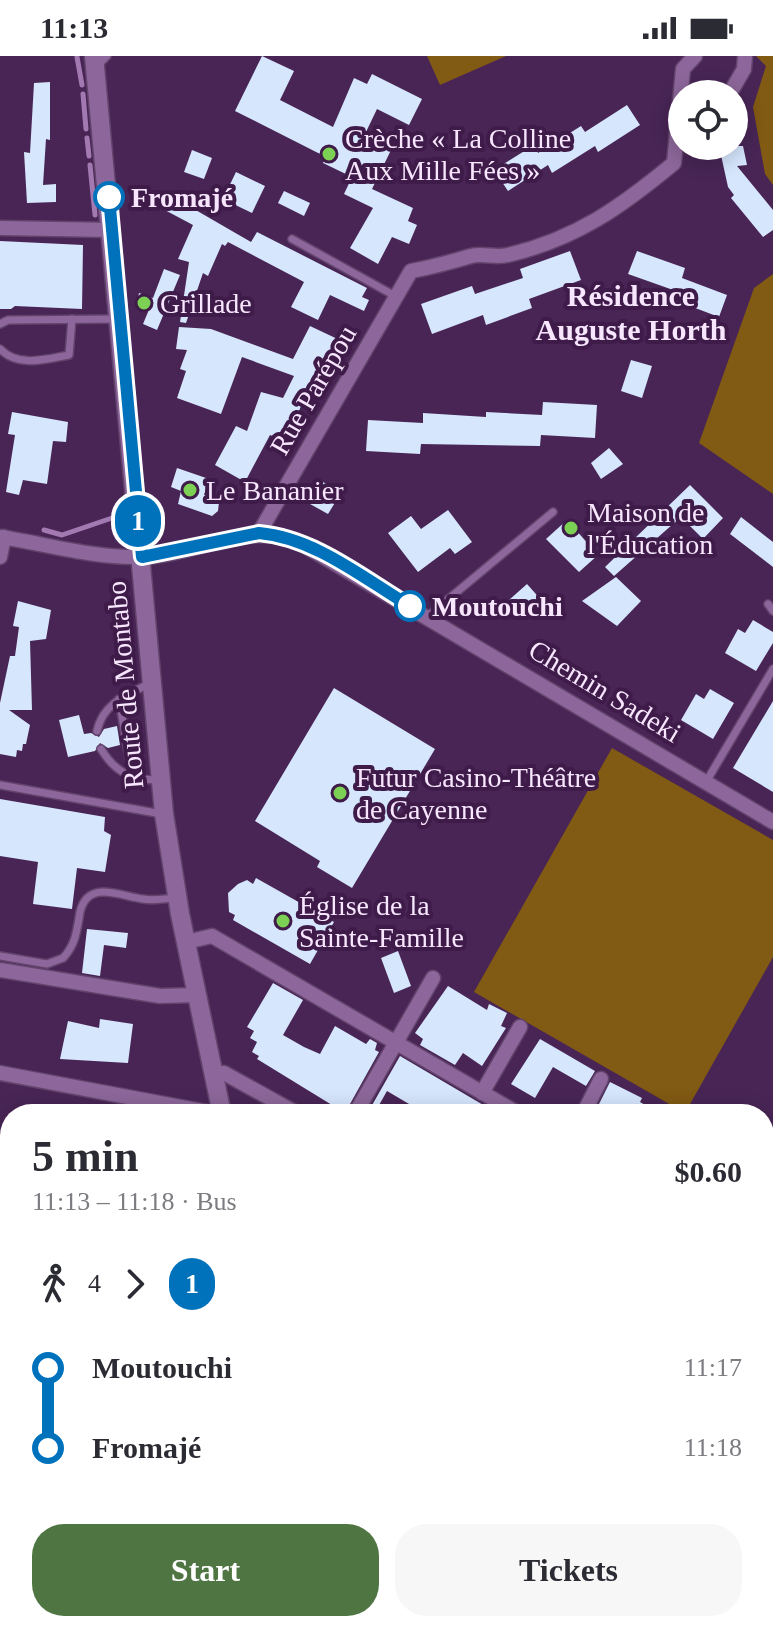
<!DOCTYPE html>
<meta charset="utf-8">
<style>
:root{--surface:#fff;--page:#f7f7f7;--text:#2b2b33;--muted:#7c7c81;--accent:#4f7642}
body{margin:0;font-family:Georgia,serif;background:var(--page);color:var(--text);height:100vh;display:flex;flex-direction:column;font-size:30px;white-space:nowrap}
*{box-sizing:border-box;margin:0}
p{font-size:26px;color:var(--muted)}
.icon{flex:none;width:44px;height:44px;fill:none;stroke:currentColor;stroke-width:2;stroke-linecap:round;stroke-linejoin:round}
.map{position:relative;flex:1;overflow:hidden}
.sheet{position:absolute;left:0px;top:1048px;width:774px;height:528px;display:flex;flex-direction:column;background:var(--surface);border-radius:32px 32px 0 0;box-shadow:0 4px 20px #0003}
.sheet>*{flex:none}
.badge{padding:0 16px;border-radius:26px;font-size:28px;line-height:52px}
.controls{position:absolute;left:668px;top:24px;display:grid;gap:16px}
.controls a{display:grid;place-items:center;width:80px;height:80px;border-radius:50%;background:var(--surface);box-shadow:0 4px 20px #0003;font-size:40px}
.map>.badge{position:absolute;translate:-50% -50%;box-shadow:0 0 0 4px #fff}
.legs{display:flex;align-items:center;gap:12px;height:88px;padding:0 32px;font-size:26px}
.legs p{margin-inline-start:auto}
.head{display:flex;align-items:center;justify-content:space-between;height:136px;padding:0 32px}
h1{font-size:44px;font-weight:600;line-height:60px}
.cta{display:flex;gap:16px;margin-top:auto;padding:16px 32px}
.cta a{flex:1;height:92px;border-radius:32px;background:var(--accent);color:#fff;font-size:32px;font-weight:600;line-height:92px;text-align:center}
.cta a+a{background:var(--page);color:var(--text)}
ul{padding:0 32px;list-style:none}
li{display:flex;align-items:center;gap:28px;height:80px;font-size:30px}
li i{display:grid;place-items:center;width:12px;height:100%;margin:0 10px;background:currentColor}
li i::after{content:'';width:20px;height:20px;margin:-10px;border:6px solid;border-radius:50%;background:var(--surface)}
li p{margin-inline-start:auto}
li:first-child i{background:linear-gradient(#0000 50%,currentColor 0)}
li:last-child i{background:linear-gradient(currentColor 50%,#0000 0)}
.status{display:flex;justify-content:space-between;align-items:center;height:56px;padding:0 40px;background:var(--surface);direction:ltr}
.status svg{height:22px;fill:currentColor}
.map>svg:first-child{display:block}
</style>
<div class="status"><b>11:13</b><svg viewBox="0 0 49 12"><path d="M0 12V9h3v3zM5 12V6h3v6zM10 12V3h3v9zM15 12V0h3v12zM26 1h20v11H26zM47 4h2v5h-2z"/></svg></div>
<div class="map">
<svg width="773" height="1576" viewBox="0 0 773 1576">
<rect width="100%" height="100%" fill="#482555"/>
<!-- forest -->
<g fill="#815a13">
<path d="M 427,0 L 506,0 L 440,29 Z"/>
<path d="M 756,0 L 773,0 L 773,129 L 765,118 L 753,51 L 766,10 Z"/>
<path d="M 773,218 L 773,438 L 699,387 L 754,232 Z"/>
<path d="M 612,692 L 773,784 L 773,901 L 685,1057 L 474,936 Z"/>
</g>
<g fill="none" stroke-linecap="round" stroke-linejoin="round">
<!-- stream -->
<g stroke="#a279b1" stroke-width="5">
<path d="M 77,1 L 82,29"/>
<path d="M 83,38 L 86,73"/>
<path d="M 87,82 L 89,100"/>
<path d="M 90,109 L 95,159"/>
<path d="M 44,474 L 62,479 L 115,461"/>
</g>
</g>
<!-- building -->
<g fill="#d6e6fd">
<path d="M 262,0 L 294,15 L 280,44 L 333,71 L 354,22 L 367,28 L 372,18 L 422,43 L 409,69 L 377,53 L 366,76 L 393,90 L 372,133 L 413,152 L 408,165 L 417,169 L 409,188 L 392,181 L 378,208 L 350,192 L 373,152 L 344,138 L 352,121 L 323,107 L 326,101 L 235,55 Z"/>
<path d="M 50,26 L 50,84 L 46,83 L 43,129 L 56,128 L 56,146 L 27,147 L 24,96 L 30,97 L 34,27 Z"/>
<path d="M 627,49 L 640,69 L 598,96 L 595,90 L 552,117 L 548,109 L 508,135 L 494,114 L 534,89 L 538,97 L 581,70 L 585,76 Z"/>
<path d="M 719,90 L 723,94 L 722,90 L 743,90 L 747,109 L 737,110 L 773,154 L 773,174 L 763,181 L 731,142 L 734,139 L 728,131 Z"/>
<path d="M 192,94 L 212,102 L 204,123 L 184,116 Z"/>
<path d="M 236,116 L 265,130 L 252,157 L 223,143 Z"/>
<path d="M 284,135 L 310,147 L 304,160 L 278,147 Z"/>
<path d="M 168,138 L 251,186 L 257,176 L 367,232 L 362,241 L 369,244 L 364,255 L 330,239 L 318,264 L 291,251 L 304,226 L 228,186 L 225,190 L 222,188 L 208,220 L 203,217 L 186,267 L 180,266 L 189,206 L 178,203 L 193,169 L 161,152 Z"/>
<path d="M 0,185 L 83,189 L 82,253 L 15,250 L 11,253 L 0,253 Z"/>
<path d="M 570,195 L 581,224 L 529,243 L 532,252 L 486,269 L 483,259 L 432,278 L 421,248 L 472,230 L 475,238 L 523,222 L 520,213 Z"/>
<path d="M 637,195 L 685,212 L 682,222 L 727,239 L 719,261 L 674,244 L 676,235 L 628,218 Z"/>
<path d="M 164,213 L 180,219 L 157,274 L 143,268 L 148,256 L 136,251 L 139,237 L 153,242 Z"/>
<path d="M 310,270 L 346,287 L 334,318 L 326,335 L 313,329 L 306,337 L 287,386 L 270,379 L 245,426 L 215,409 L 236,370 L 247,375 L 261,336 L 283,342 L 294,320 L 242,301 L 221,358 L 177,342 L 186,315 L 180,313 L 187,294 L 176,293 L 179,271 L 211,273 L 293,303 Z"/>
<path d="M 631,304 L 652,310 L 642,342 L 621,335 Z"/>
<path d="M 543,346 L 597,349 L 595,382 L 541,379 L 540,390 L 421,388 L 420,398 L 366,395 L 368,364 L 423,367 L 423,357 L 486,361 L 486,356 L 542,359 Z"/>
<path d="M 12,356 L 68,366 L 66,386 L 53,385 L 47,428 L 23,424 L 19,439 L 6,436 L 15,379 L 8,378 Z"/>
<path d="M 609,392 L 623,408 L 601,423 L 591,407 Z"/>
<path d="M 177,412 L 209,423 L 204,439 L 215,441 L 219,446 L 218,455 L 212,460 L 178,448 L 181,435 L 171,431 Z"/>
<path d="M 323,426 L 341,437 L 328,458 L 310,448 Z"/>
<path d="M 690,429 L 723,462 L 703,483 L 681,461 L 614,520 L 605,511 Z"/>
<path d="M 448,454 L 472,486 L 455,498 L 450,492 L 418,516 L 388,477 L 411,460 L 421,473 Z"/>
<path d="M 741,461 L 773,486 L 773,511 L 730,478 Z"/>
<path d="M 567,464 L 598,499 L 579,516 L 546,483 Z"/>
<path d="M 616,521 L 641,545 L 617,570 L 582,545 Z"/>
<path d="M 527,528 L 543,546 L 525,561 L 509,544 Z"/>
<path d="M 18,545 L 51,554 L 46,583 L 30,585 L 32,654 L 9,654 L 30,669 L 26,688 L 23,688 L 22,695 L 17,694 L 16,701 L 0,698 L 0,647 L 10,600 L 15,600 L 19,571 L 13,570 Z"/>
<path d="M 753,564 L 773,576 L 773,587 L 756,615 L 725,597 L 738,573 L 745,577 Z"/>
<path d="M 334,632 L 435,693 L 352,832 L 317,811 L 320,805 L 255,765 Z"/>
<path d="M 710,633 L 734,647 L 713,683 L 681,664 L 696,638 L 704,643 Z"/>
<path d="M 773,645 L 773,736 L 733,712 Z"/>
<path d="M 79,659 L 84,678 L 91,677 L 99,681 L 104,673 L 117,670 L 120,689 L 108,692 L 100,687 L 95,695 L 68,701 L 59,664 Z"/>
<path d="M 0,743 L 105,761 L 104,775 L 111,779 L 105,816 L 77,812 L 72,853 L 33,848 L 38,806 L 0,800 Z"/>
<path d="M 256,822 L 334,866 L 310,908 L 233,864 L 235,859 L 229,856 L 228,837 L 238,828 L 247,824 L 253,828 Z"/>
<path d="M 87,873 L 128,877 L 126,892 L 104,889 L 100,920 L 82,917 Z"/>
<path d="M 398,895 L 411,930 L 394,937 L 381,902 Z"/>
<path d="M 273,927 L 303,944 L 283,979 L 304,991 L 320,998 L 335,970 L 366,988 L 370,983 L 377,987 L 375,994 L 379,996 L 345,1057 L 257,1003 L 259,1000 L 252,996 L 257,986 L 250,982 L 254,975 L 247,971 Z"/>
<path d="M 448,930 L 487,954 L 489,948 L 507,957 L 501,970 L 506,972 L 482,1010 L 463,997 L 455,1009 L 420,989 L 423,983 L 415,977 Z"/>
<path d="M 100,963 L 133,968 L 128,1007 L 60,1003 L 68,965 L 99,972 Z"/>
<path d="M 540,983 L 595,1015 L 586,1030 L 553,1011 L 535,1042 L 511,1028 Z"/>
<path d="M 400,1000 L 485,1050 L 479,1058 L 455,1058 L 445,1052 L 442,1058 L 426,1058 L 387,1035 L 374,1058 L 367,1058 Z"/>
<path d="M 610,1026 L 642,1042 L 640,1046 L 661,1058 L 594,1058 Z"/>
</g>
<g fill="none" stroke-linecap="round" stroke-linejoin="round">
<defs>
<g id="service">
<path d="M 97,10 L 107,0"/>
<path d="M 292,183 L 397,241"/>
<path d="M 0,268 L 8,264 L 116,263"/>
<path d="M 0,293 C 18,312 46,303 69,299 L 72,263"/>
<path d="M 768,548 L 773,555"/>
<path d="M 428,560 L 553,456"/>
<path d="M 119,643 L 132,720"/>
<path d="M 97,675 C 103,647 127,639 151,627"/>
<path d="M 101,693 C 115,716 131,724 158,724"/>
<path d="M 706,726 L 773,613"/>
<path d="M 0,729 L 162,758"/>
<path d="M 0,900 L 47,908 L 63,902 C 76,888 77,874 80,856 C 88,823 120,840 143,843 C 153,845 164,843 174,842"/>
</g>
<g id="minor">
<path d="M 733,32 L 744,13 L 745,0"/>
<path d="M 0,172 L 111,174"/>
<path d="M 259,477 L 411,215 C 432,211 451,206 471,200 C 482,197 496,202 508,199 C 576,183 621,151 674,107 L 683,13 L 695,0"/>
<path d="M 0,481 C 46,488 93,502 139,501 C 193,500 242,467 295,484 L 773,766"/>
<path d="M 0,501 L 4,481"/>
<path d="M 186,886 L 212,880 L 519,1058"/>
<path d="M 0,914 L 160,940 L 197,939"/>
<path d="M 0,1017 L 218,1058"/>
<path d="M 213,1017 L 224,1017 L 298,1058"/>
<path d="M 482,1037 L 520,971"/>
<path d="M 355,1058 L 433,922"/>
<path d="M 583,1058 L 601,1023"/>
<path d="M 764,1140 L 773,1125"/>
<path d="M 764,1199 L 773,1204"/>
<path d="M 0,1288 L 10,1290"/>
<path d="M 764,1324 L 773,1329"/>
<path d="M 0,1415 L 10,1418"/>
<path d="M 0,1517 L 10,1519"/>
<path d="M 707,1566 L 724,1576"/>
<path d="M 89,1576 L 91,1566"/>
</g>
<g id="secondary">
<path d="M 94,0 L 164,758 L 180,858 L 222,1058"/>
<path d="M 131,1576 L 132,1566"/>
</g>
</defs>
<!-- service casing -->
<use href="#service" stroke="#62436c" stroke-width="10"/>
<!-- minor casing -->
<use href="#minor" stroke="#62436c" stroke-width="17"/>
<!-- secondary casing -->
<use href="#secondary" stroke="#62436c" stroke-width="21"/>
<!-- service -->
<use href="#service" stroke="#8d679b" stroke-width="7"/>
<!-- minor -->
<use href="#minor" stroke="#8d679b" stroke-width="14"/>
<!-- secondary -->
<use href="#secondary" stroke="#8d679b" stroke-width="18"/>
</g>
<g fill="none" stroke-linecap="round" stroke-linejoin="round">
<defs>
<path id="line-1" d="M 109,141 L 142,501 L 259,477 C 315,482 363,522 410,550"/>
</defs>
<!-- line-1 casing -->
<use href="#line-1" stroke="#fff" stroke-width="18"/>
<!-- line-1 -->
<use href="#line-1" stroke="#0072bc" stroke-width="12"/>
</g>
<!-- markers -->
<g fill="#7cd154" stroke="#3e1b49" stroke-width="3">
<circle cx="329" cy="98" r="8"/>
<circle cx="144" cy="247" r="8"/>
<circle cx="190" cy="434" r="8"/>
<circle cx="571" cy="472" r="8"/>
<circle cx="340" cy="737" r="8"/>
<circle cx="283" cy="865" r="8"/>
</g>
<g fill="#fff" stroke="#0072bc" stroke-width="4">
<circle cx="109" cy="141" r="14"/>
<circle cx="410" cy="550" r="14"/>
</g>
<g text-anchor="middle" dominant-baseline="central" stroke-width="8" stroke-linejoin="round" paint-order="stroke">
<!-- poi labels -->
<g font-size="28" fill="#f7e6fd" stroke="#3e1b49" text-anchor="start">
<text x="345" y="82">Crèche « La Colline<tspan x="345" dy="32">Aux Mille Fées »</tspan></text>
<text x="160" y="247">Grillade</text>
<text x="206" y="434">Le Bananier</text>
<text x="587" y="456">Maison de<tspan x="587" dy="32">l'Éducation</tspan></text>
<text x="356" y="721">Futur Casino-Théâtre<tspan x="356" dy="32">de Cayenne</tspan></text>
<text x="299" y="849">Église de la<tspan x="299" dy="32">Sainte-Famille</tspan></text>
</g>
<!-- stop labels -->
<g font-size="28" font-weight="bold" fill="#f7e6fd" stroke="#3e1b49" text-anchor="start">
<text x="131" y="141">Fromajé</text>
<text x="432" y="550">Moutouchi</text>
</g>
<!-- street labels -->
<g font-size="28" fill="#f7e6fd" stroke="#3e1b49">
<text transform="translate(313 334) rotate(-60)">Rue Parépou</text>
<text transform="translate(125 629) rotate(-95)">Route de Montabo</text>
<text transform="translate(605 635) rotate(31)">Chemin Sadeki</text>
</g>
<!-- neighbourhood labels -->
<g font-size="30" font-weight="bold" fill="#f7e6fd" stroke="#3e1b49">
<text x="631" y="239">Résidence<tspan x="631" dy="34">Auguste Horth</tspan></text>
</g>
</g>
</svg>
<div class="controls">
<a><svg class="icon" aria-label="locate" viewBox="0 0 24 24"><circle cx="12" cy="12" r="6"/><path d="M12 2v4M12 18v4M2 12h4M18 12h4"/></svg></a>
</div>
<b class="badge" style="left:138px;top:465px;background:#0072bc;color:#fff">1</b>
<section class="sheet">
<div class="head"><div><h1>5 min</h1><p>11:13 – 11:18 · Bus</p></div><b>$0.60</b></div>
<div class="legs"><svg class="icon" aria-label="walk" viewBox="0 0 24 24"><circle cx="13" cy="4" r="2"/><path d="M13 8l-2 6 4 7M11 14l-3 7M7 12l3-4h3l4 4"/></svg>4<svg class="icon" aria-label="forward" viewBox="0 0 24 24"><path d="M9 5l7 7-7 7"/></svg><b class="badge" style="background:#0072bc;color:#fff">1</b></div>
<ul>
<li><i style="color:#0072bc"></i><b>Moutouchi</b><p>11:17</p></li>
<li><i style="color:#0072bc"></i><b>Fromajé</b><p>11:18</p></li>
</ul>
<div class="cta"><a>Start</a><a>Tickets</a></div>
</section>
</div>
